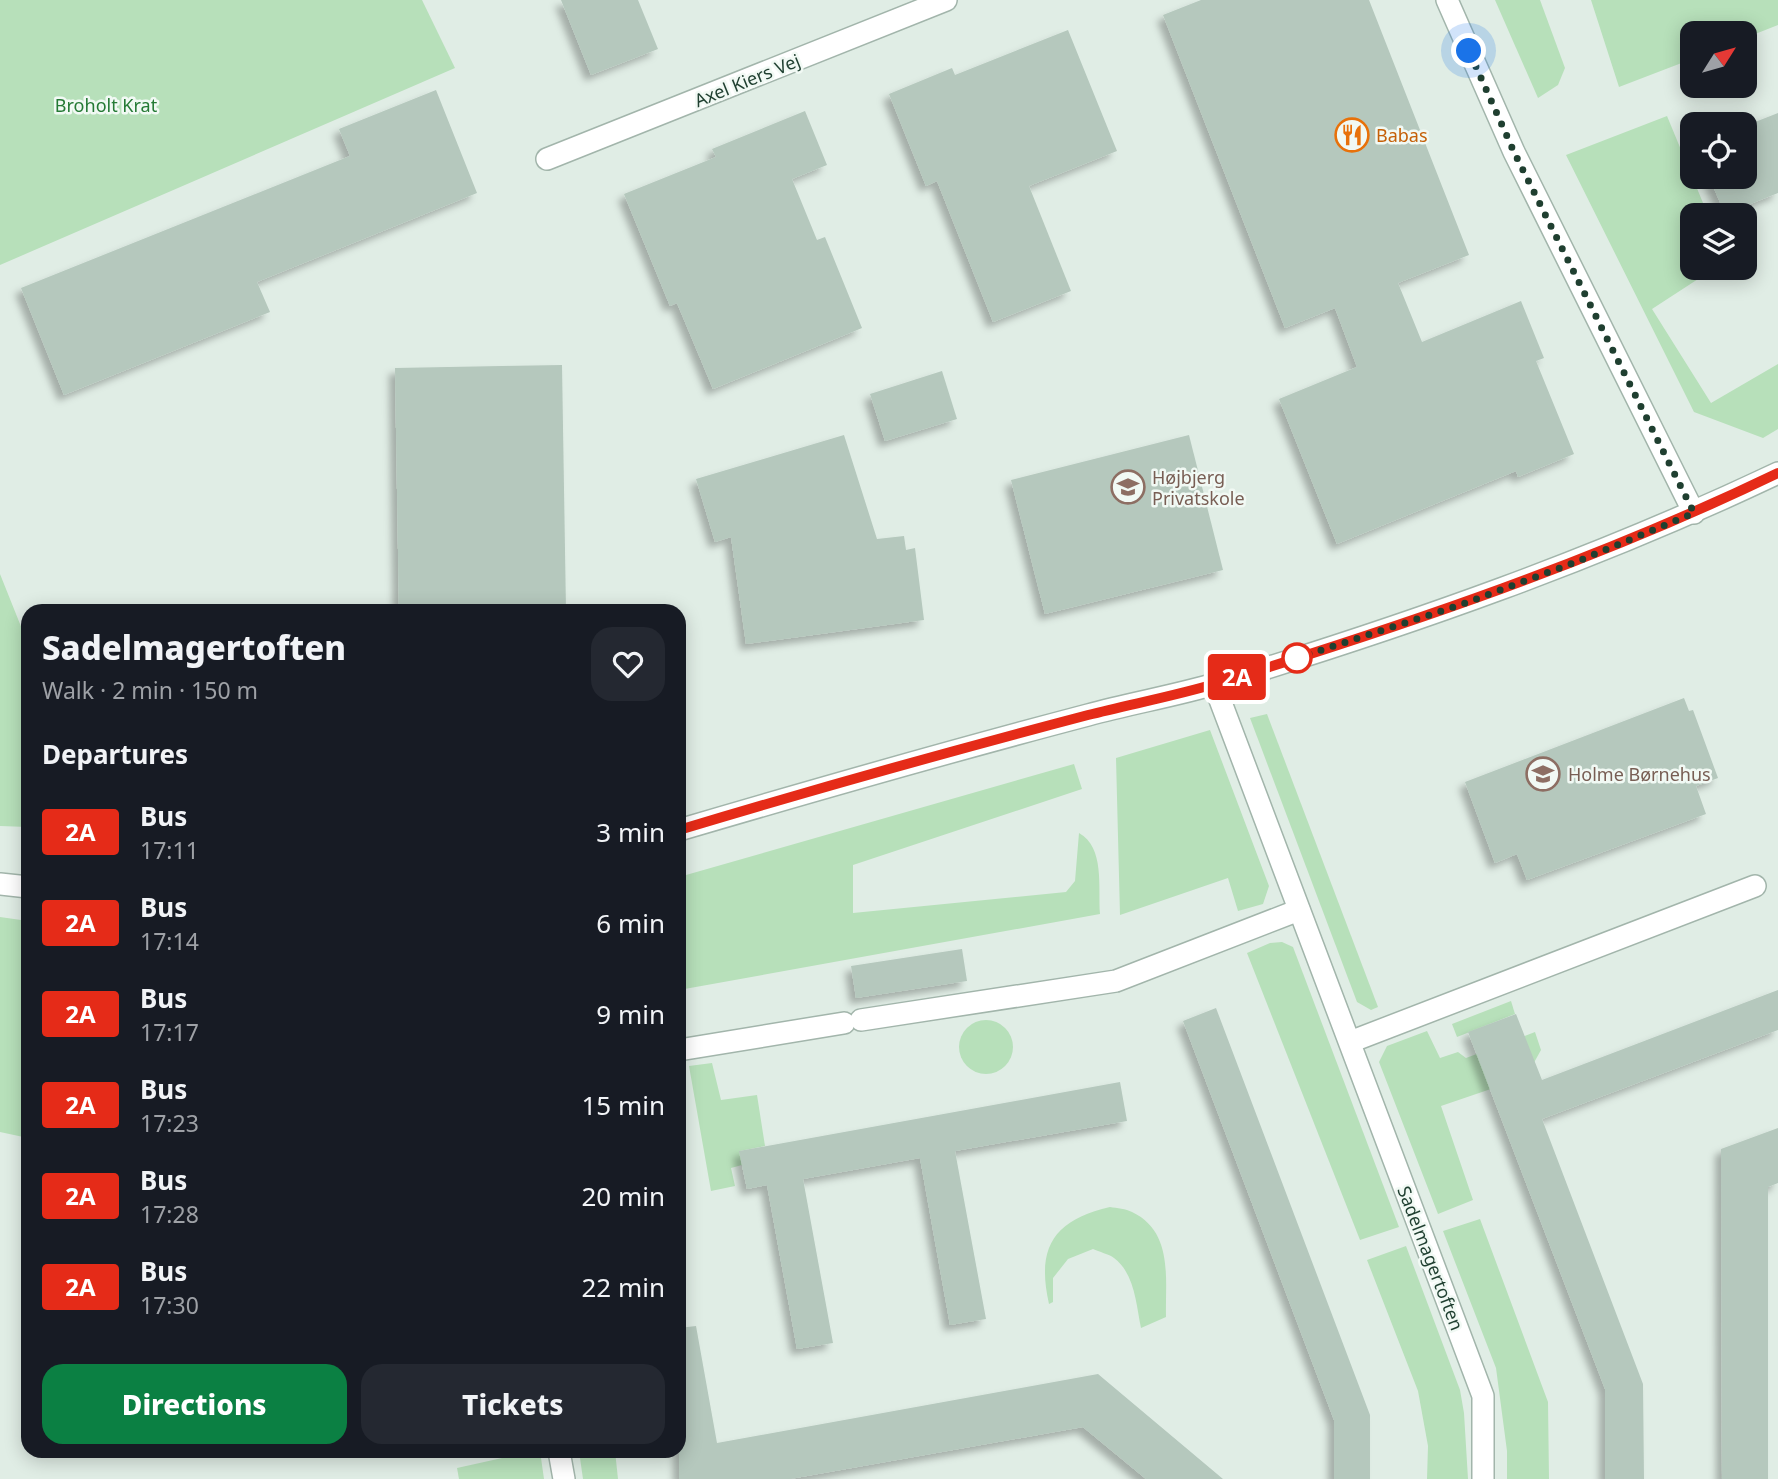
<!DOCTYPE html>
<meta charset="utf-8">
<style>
:root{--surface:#171b24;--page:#242831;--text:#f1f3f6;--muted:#9ea1a6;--accent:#0b8043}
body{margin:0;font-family:"Noto Sans",sans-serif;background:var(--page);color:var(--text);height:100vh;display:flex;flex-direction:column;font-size:26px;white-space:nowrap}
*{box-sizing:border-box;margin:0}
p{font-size:23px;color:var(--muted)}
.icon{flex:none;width:38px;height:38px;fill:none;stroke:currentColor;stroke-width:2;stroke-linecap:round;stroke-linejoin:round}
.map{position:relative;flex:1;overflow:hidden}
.panel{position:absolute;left:21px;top:604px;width:665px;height:854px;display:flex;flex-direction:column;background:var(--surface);border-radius:21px;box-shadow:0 4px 18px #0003}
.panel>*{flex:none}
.badge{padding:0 14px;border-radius:5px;font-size:24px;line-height:46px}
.needle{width:46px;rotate:53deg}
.controls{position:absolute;left:1680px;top:21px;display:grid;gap:14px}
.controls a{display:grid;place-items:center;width:77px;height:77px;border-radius:14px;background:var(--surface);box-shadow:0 4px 18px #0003;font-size:35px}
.you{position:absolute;width:35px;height:35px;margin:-18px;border:5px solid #fff;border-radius:50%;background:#1a73e8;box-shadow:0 0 0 10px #1a73e833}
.map>.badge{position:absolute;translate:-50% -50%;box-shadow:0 0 0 4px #fff}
h2{padding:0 21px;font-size:26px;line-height:63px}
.round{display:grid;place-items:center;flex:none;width:74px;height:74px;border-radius:21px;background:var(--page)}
.headline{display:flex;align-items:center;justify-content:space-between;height:119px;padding:0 21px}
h1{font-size:33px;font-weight:800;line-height:52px}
.action{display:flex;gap:14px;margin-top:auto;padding:14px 21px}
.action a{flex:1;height:80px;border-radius:21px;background:var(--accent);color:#fff;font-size:28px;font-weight:800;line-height:80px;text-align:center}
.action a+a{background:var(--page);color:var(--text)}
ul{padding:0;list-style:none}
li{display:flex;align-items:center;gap:21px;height:91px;padding:0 21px}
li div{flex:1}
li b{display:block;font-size:26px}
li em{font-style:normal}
li .badge{min-width:77px;font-weight:700;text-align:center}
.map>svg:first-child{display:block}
</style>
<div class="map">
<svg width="1778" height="1479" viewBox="0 0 1778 1479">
<defs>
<filter id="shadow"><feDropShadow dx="-6" dy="6" stdDeviation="3.5" flood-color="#0004"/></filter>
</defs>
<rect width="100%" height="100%" fill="#e0ede5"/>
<!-- green -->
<g fill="#b7e0ba">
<path d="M 0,0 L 422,0 L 455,68 L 0,265 Z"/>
<path d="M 1495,0 L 1540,0 L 1565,68 L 1558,85 L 1538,98 Z"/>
<path d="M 1591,0 L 1778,0 L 1778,25 L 1745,38 L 1745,33 L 1692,33 L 1692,59 L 1619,87 Z"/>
<path d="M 1667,116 L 1708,215 L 1692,215 L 1692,268 L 1715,268 L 1652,309 L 1711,403 L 1778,364 L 1778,429 L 1763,438 L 1694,412 L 1566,155 Z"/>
<path d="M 0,574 L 28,644 L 28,827 L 0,826 Z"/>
<path d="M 1267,714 L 1378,1007 L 1371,1010 L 1357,1002 L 1250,718 Z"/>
<path d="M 1210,730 L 1269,886 L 1263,904 L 1238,911 L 1228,878 L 1120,915 L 1116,758 Z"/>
<path d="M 1074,764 L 1082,789 L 853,865 L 853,913 L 1066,892 L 1075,881 L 1079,833 C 1105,847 1098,888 1100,914 L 679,990 L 679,877 Z"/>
<path d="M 0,917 L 28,921 L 28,1138 L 0,1132 Z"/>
<path d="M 1282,942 L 1293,947 L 1399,1227 L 1360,1240 L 1247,953 L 1270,943 Z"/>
<path d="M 1511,1001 L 1515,1014 L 1457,1037 L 1452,1024 Z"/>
<circle cx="986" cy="1047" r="27"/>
<path d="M 1427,1031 L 1440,1058 L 1458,1052 L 1466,1058 L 1535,1032 L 1541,1050 L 1526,1077 L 1441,1106 L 1473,1200 L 1438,1214 L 1379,1062 L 1387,1046 Z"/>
<path d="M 712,1063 L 721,1100 L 757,1095 L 765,1146 L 740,1151 L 742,1165 L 731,1168 L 735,1186 L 711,1191 L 689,1066 Z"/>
<path d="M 1110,1207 C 1117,1208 1126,1209 1132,1212 C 1174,1232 1165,1280 1166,1317 L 1141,1328 C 1136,1304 1135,1274 1114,1258 C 1109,1254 1099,1252 1093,1249 L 1068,1259 L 1053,1278 L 1053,1302 L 1049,1304 C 1036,1247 1054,1220 1110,1207 Z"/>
<path d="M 1480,1219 L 1548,1402 L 1549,1479 L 1507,1479 L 1507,1451 L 1496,1368 L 1443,1231 Z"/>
<path d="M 1406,1246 L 1460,1390 L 1464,1413 L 1468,1479 L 1427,1479 L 1428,1446 L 1418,1391 L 1367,1260 Z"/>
<path d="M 533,1451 L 540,1451 L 544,1479 L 459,1479 L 457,1468 Z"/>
<path d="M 579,1451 L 615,1451 L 618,1479 L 583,1479 Z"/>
</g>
<!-- building -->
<g fill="#b5c8bd" filter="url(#shadow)">
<path d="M 561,0 L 638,0 L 658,49 L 591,75 Z"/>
<path d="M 1201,0 L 1369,0 L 1469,255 L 1398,283 L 1422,342 L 1521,301 L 1544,358 L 1536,361 L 1574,454 L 1518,477 L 1516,471 L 1337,544 L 1279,399 L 1357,367 L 1335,308 L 1285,328 L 1163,15 Z"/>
<path d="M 1068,30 L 1117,151 L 1029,186 L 1071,291 L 993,322 L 937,181 L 926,186 L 889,94 L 952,68 L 955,75 Z"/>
<path d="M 436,90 L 477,193 L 257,282 L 270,312 L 64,395 L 21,288 L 350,156 L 339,129 Z"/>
<path d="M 805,111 L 827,165 L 792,179 L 817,240 L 825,237 L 862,328 L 713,389 L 677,303 L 670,306 L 624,194 L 716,157 L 712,149 Z"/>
<path d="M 1778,113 L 1778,193 L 1725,214 L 1709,177 L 1745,177 L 1745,126 Z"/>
<path d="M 562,365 L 566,611 L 399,611 L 395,368 Z"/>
<path d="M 942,371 L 957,419 L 885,441 L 870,394 Z"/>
<path d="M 844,435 L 877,539 L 904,536 L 906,550 L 915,548 L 924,620 L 746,644 L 731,537 L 715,542 L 696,479 Z"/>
<path d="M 1189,435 L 1223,570 L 1045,614 L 1011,480 Z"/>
<path d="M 1684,698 L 1689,711 L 1693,710 L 1718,778 L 1696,786 L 1706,814 L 1527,880 L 1517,854 L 1495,863 L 1465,782 Z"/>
<path d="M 962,949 L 967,981 L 856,998 L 851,966 Z"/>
<path d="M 1778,990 L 1778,1030 L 1542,1119 L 1643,1384 L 1644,1479 L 1605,1479 L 1605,1389 L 1468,1032 L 1516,1014 L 1542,1080 Z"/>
<path d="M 1216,1008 L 1370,1415 L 1370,1479 L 1334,1479 L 1334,1420 L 1183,1021 Z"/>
<path d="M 1120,1082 L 1127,1121 L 955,1151 L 986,1319 L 950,1325 L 920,1158 L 803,1179 L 833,1343 L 797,1349 L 767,1185 L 747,1189 L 739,1151 Z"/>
<path d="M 1778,1128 L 1778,1183 L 1768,1187 L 1768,1479 L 1722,1479 L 1721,1149 Z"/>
<path d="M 696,1326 L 717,1443 L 1098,1374 L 1223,1479 L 1146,1479 L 1083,1427 L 790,1479 L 679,1479 L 679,1328 Z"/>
</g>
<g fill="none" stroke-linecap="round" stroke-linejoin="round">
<defs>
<g id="minor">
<path d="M 1447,0 L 1514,152 L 1694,513"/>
<path d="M 547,159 L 946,0"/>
<path d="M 1214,684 L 1483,1396 L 1483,1479"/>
<path d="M 679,830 C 815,790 951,751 1088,715 C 1131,703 1175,696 1218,683 C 1409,625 1597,559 1778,473"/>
<path d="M 0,884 L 28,887"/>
<path d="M 861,1020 L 1116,981 L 1299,910"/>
<path d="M 1350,1042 L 1755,886"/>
<path d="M 679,1050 L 844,1023"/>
<path d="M 559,1451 L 564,1479"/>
</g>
</defs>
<!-- minor casing -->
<use href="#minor" stroke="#a2b5ab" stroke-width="24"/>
<!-- minor -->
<use href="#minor" stroke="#fff" stroke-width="21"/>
</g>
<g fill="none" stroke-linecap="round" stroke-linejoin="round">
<defs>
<path id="line" d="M 679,830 C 815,789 951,751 1088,715 C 1131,704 1175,696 1218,683 C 1409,624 1598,560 1778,473"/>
</defs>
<!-- line casing -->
<use href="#line" stroke="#fff" stroke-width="16"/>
<!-- line -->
<use href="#line" stroke="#e52b18" stroke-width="10"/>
<!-- walk -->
<path stroke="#1f3f30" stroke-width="7" stroke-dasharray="0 12.6" d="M 1297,658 L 1460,605 L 1576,562 L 1694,513 L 1514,152 L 1469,51"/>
</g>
<!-- icons -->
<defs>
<symbol id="restaurant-ring" viewBox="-11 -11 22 22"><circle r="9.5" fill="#f1f9f4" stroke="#e8710a" stroke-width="1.5"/><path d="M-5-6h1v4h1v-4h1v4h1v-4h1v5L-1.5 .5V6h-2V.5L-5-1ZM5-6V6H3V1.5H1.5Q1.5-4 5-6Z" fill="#e8710a"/></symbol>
<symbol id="school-ring" viewBox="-11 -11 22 22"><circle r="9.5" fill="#f1f9f4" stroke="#8d6e63" stroke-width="1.5"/><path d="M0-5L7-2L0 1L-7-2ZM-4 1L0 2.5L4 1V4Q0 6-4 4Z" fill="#8d6e63"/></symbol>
</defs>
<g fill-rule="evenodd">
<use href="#restaurant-ring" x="1333" y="116" width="38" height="38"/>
<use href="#school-ring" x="1109" y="468" width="38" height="38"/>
<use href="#school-ring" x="1524" y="755" width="38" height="38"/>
</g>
<!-- markers -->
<circle fill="#fff" stroke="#e52b18" stroke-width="3.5" cx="1297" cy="658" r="14"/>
<g text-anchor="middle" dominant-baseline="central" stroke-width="5" stroke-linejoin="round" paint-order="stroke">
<!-- street labels -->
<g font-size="18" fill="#1f3f30" stroke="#f1f9f4">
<text transform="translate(747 80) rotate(-22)">Axel Kiers Vej</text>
<text transform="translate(1431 1258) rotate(69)">Sadelmagertoften</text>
</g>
<!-- park labels -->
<g font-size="18" fill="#257a35" stroke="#f1f9f4">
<text x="106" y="105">Broholt Krat</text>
</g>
<!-- food labels -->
<g font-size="18" fill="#c56008" stroke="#f1f9f4" text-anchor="start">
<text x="1376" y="135">Babas</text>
</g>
<!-- education labels -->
<g font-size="18" fill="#785e54" stroke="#f1f9f4" text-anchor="start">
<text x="1152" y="477">Højbjerg<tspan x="1152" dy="21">Privatskole</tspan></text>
<text x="1568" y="774">Holme Børnehus</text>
</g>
</g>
</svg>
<div class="controls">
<a><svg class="needle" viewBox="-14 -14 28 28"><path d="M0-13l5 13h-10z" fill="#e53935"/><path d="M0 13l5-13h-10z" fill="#9ea1a6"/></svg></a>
<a><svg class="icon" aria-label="locate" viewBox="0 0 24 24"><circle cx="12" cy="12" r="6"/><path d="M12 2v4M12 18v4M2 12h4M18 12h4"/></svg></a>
<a><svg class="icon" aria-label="layers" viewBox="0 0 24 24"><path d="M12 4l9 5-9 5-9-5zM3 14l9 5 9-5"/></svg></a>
</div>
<div class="you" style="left:1469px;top:51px"></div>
<b class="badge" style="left:1237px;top:677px;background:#e52b18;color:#fff">2A</b>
<section class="panel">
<div class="headline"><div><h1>Sadelmagertoften</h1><p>Walk · 2 min · 150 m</p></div><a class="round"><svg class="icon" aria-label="heart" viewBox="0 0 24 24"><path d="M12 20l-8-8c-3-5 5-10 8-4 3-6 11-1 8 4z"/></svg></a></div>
<h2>Departures</h2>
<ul>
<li><span class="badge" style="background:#e52b18;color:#fff">2A</span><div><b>Bus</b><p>17:11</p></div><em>3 min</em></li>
<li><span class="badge" style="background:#e52b18;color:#fff">2A</span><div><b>Bus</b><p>17:14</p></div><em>6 min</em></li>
<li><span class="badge" style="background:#e52b18;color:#fff">2A</span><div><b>Bus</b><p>17:17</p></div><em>9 min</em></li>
<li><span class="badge" style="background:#e52b18;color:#fff">2A</span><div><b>Bus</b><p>17:23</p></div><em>15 min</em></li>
<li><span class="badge" style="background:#e52b18;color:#fff">2A</span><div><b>Bus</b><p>17:28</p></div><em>20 min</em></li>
<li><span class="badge" style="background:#e52b18;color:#fff">2A</span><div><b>Bus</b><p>17:30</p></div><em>22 min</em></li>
</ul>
<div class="action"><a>Directions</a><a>Tickets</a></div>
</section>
</div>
